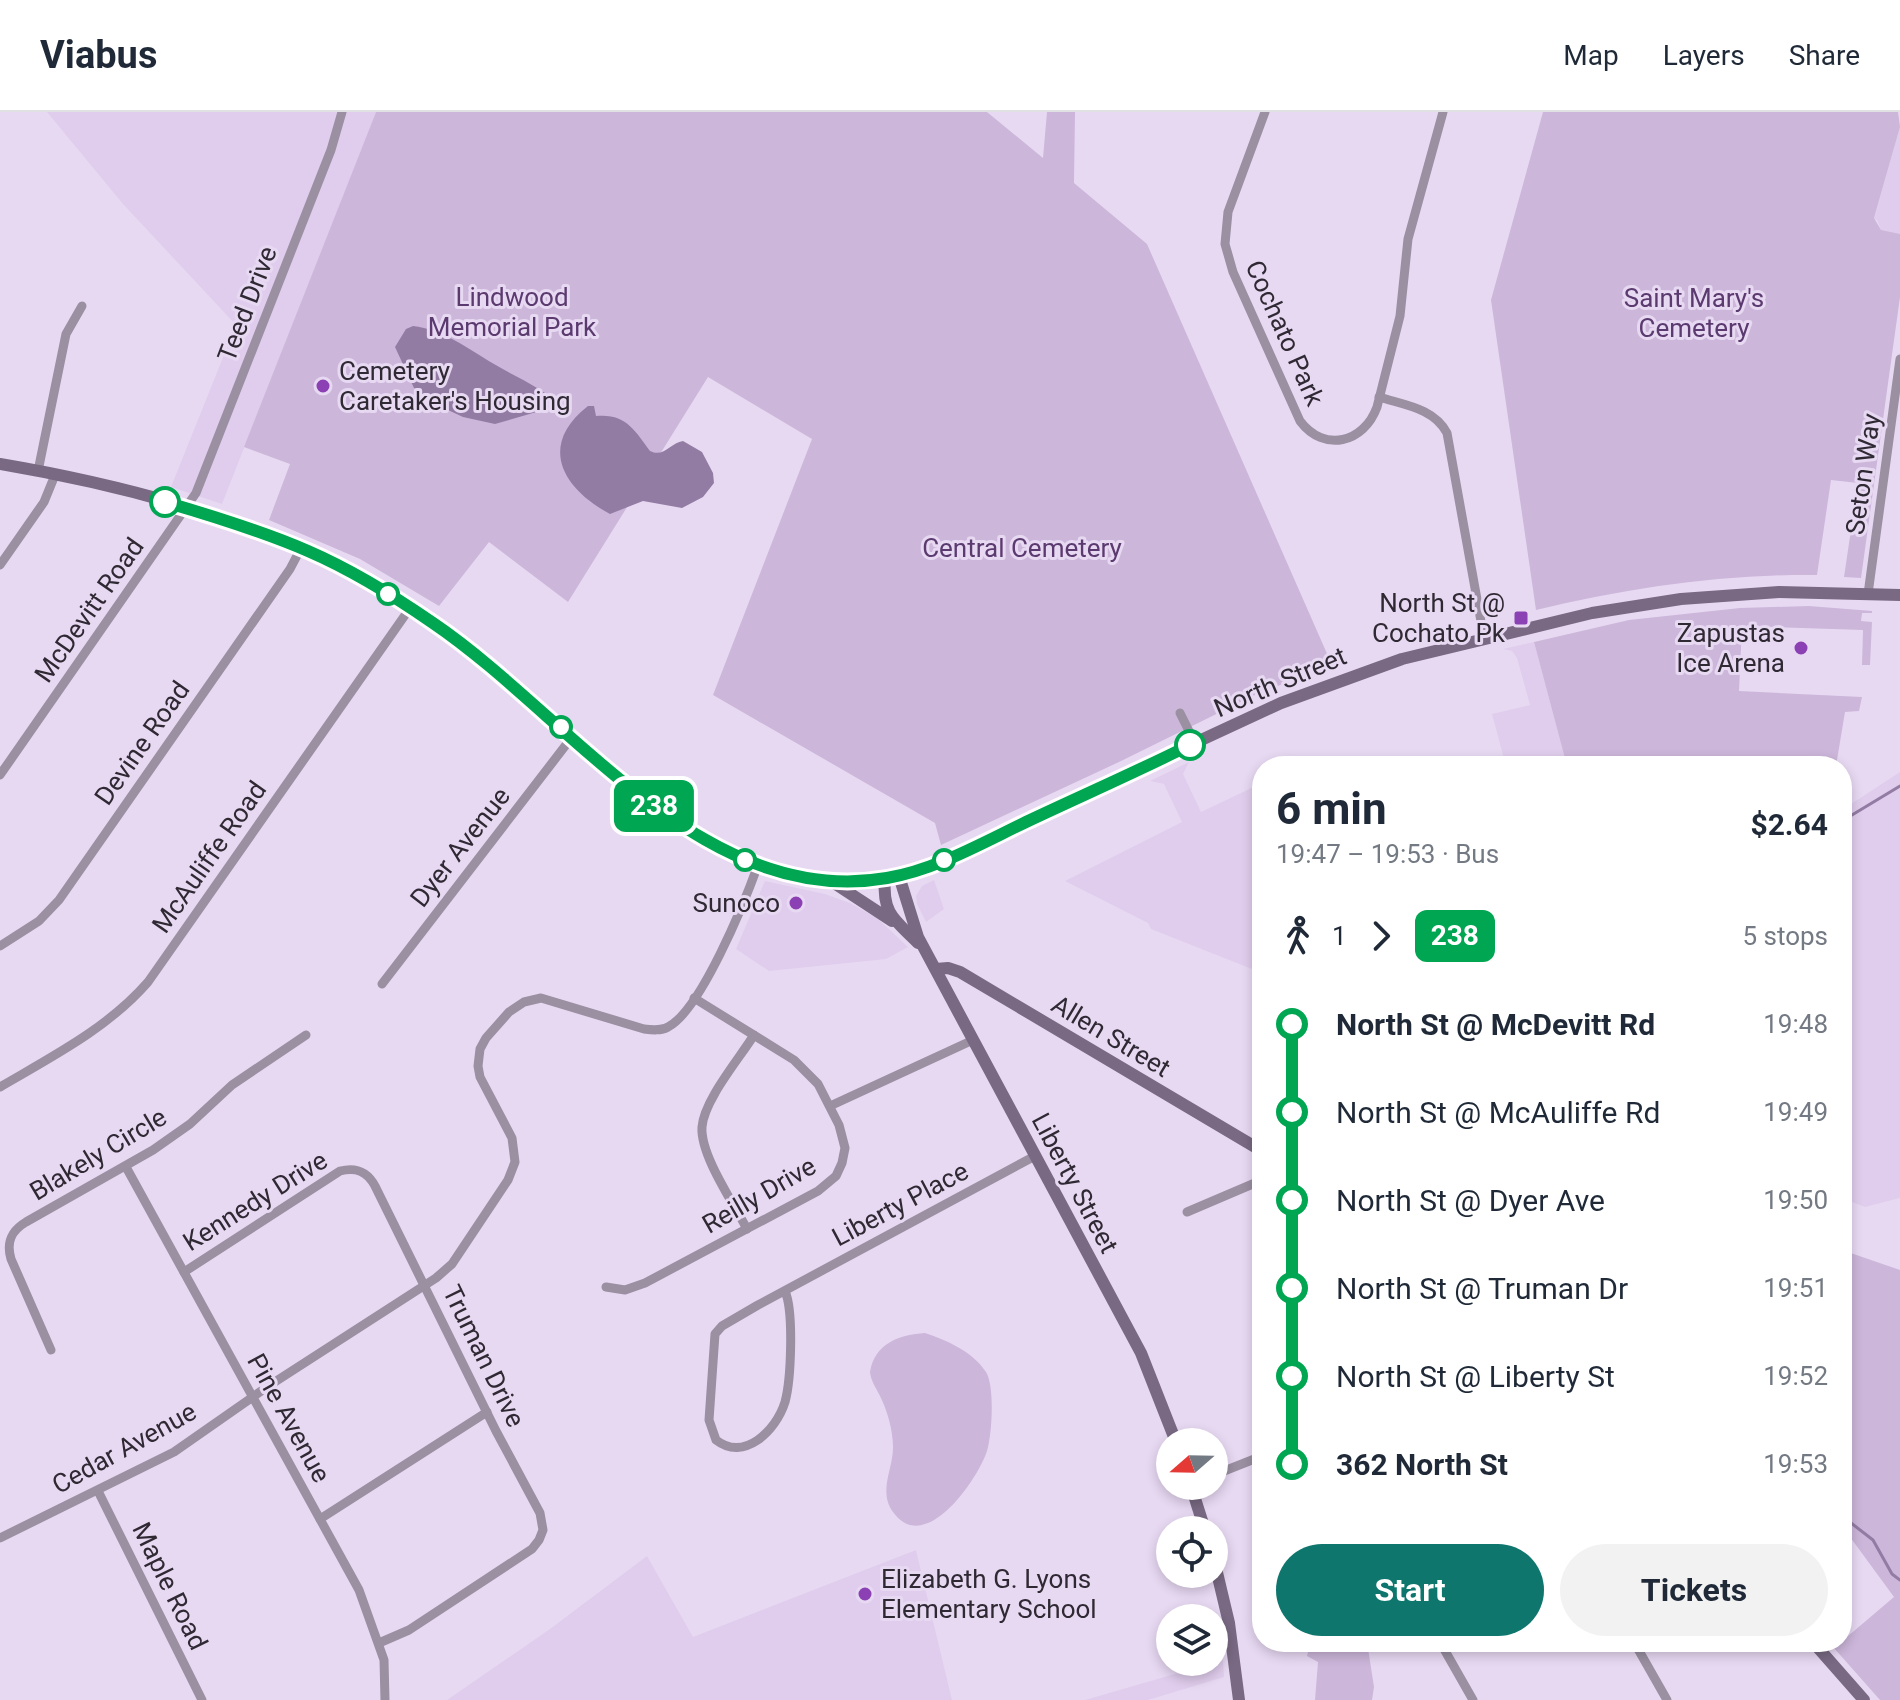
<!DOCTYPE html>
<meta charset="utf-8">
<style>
:root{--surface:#fff;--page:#f2f2f3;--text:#1f2937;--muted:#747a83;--line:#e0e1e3;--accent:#0f766e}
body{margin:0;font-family:Roboto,sans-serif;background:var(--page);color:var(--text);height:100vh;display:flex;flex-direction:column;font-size:30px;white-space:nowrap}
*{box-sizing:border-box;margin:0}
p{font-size:26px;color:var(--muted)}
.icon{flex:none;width:44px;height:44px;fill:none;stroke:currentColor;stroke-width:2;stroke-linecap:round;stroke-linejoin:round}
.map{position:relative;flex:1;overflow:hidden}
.details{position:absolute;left:1252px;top:644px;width:600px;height:896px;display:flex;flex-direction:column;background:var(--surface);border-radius:32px;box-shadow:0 4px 12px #0003}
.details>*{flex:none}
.badge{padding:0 16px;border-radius:12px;font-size:28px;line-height:52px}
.needle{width:52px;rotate:250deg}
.tools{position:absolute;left:1156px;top:1316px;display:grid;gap:16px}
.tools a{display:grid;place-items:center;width:72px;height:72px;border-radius:50%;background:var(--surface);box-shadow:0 4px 12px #0003;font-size:40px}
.map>.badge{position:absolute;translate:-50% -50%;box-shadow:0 0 0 4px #fff}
.legs{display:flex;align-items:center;gap:12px;height:88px;padding:0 24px;font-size:26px}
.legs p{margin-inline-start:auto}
.overview{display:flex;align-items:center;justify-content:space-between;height:136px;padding:0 24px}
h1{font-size:44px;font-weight:700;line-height:60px}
.button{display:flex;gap:16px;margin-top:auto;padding:16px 24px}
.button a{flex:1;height:92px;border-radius:48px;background:var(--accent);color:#fff;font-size:32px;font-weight:700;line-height:92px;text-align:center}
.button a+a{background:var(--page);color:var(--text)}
ul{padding:0 24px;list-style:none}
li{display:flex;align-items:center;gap:28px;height:88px;font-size:30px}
li i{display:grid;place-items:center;width:12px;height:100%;margin:0 10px;background:currentColor}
li i::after{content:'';width:20px;height:20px;margin:-10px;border:6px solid;border-radius:50%;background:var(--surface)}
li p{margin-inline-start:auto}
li:first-child i{background:linear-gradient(#0000 50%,currentColor 0)}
li:last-child i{background:linear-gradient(currentColor 50%,#0000 0)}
header{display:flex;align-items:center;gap:48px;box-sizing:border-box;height:112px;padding:0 40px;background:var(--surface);border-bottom:2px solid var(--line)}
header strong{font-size:38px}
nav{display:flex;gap:44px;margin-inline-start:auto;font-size:28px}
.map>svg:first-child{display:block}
</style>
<header>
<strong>Viabus</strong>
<nav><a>Map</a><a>Layers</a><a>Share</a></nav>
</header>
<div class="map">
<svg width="1900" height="1588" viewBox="0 0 1900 1588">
<rect width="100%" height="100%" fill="#e8d9f3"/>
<!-- built -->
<g fill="#e0cded">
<path d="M 47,0 L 376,0 L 222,392 L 171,375 L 236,213 L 123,92 Z"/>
<path d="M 1900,15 L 1900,166 L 1877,108 L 1874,107 Z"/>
<path d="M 1534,530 L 1567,654 L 1506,654 L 1492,602 L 1530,593 L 1517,546 L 1512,539 L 1503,537 Z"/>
<path d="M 1189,650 L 1183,662 L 1201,700 L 1262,671 L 1262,861 L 1151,817 L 1148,811 L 1065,769 L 1182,710 L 1164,672 L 1150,669 Z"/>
<path d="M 1900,660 L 1900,1086 L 1865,1095 L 1842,1086 L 1842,698 Z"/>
<path d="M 934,768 L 944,797 L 926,810 L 917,792 L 916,784 L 922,774 Z"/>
<path d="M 765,769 L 825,782 L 850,791 L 877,806 L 908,835 L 886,847 L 769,859 L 736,837 Z"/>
<path d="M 916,1438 L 952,1588 L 447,1588 L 550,1517 L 647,1444 L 693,1525 Z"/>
<path d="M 1223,1548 L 1224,1565 L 1148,1588 L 1085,1588 Z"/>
</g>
<!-- green -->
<g fill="#ccb6da">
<path d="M 376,0 L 987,0 L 1043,46 L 1047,0 L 1075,0 L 1074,71 L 1147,132 L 1332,553 L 1257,582 L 1119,650 L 941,733 L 935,711 L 713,583 L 812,327 L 708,265 L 568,490 L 489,430 L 439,494 L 360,447 L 269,408 L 290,352 L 244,335 Z"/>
<path d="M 1543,0 L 1898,0 L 1900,15 L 1874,106 L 1881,118 L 1900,122 L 1900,185 L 1861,466 L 1844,465 L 1858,371 L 1831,368 L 1817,463 C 1722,462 1628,476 1536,498 L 1491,188 Z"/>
<path d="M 1809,494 L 1872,499 L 1872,501 L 1862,501 L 1861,509 L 1872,510 L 1870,553 L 1862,553 L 1863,518 L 1742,514 L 1739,579 L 1862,585 L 1859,599 L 1845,600 L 1836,654 L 1567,654 L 1534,530 L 1629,508 L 1740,496 Z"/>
<path d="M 1842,1138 L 1900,1158 L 1900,1588 L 1880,1588 L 1834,1536 L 1894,1485 L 1842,1414 Z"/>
<path d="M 925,1221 C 948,1229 972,1239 986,1260 C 995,1274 992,1323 987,1339 C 978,1367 925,1445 893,1400 C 878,1379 893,1358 893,1335 C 893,1318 887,1297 879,1282 C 875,1274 871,1269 870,1260 C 875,1231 899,1223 925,1221 Z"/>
<path d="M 1311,1530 L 1367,1530 L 1374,1575 L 1372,1588 L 1315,1588 L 1318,1550 L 1307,1544 Z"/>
</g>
<!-- water -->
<g fill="#937ca3">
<path d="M 413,214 C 442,217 469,237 494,252 C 512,263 532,271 549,284 L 550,296 L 495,312 L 463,305 L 433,291 L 414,276 L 395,235 L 406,217 Z"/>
<path d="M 588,294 L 594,294 L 596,304 C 625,301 635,318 650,339 C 664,346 670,331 683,329 L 702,340 L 713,361 L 714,371 L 703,385 L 682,396 L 643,389 L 610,402 C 563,377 537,334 588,294 Z"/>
</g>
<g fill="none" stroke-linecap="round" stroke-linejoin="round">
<!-- stream -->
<g stroke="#937ca3" stroke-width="3">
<path d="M 1842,709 L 1900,674"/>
<path d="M 1842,1404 L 1873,1428 L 1892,1462 L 1900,1468"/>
</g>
<!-- street -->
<g stroke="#9a90a2" stroke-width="9">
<path d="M 1265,0 L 1228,100 L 1225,132 L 1233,160 L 1300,309 C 1324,341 1364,331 1377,295 L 1400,204 L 1408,127 L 1443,0"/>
<path d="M 1379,285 C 1404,293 1434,296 1447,321 L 1484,526"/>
<path d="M 38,359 L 66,222 L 82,194"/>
<path d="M 0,453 L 44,390 L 55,363"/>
<path d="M 1868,482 L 1900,247"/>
<path d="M 1180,601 L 1195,631"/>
<path d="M 0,663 L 196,381 L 331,38 L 342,0"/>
<path d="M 0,834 L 39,809 L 59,788 L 290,457 L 301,436"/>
<path d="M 382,872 L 572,625"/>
<path d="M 0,975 C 53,944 108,916 148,870 L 410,496"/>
<path d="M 830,994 L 973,928"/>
<path d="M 126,1055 L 359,1478 L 384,1548 L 385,1588"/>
<path d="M 1187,1100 L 1262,1068"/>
<path d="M 747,1117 C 734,1092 700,1043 702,1015 C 704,988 739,947 754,923"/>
<path d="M 184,1160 L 340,1059 C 356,1055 367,1059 375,1074 L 496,1319 L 540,1401 L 543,1418 L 539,1428 L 532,1437 L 409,1518 L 379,1531"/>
<path d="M 606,1175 L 625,1178 L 645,1171 L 818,1079 L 836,1064 L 842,1051 L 845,1036 L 839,1013 L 818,972 L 794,948 L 694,886"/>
<path d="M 785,1179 C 794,1200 791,1268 785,1290 C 776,1319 744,1350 716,1328 L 709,1308 L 715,1222 L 722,1214 L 758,1193 L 1035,1044"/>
<path d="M 51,1238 L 11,1147 C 6,1130 11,1119 26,1110 L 153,1038 L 190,1012 L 232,973 L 306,923"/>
<path d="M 1214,1363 L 1262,1344"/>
<path d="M 98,1379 L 202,1588"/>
<path d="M 320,1407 L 487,1300"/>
<path d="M 0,1426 L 174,1340 L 267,1275 L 436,1166 L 452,1152 L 508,1068 L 515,1050 L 512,1026 L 480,965 L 478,954 L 480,937 L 486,926 L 509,900 L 524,890 L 541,886 L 644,917 C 652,918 661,919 668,915 C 701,898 745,789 758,753"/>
<path d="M 1440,1530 L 1473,1588"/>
<path d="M 1634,1530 L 1667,1588"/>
</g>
<!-- secondary -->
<g stroke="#796983" stroke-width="12">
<path d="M 0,352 C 112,371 252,406 352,461 C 396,485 439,513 478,545 C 517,577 555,610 594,643 C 690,726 791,802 925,756 L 1281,591 L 1402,547 L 1592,501 L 1681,487 L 1779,480 L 1900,483"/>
<path d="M 899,764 L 918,825 L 1141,1241 L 1176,1330"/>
<path d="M 885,767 C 882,802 895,808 918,831"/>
<path d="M 831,769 L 892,809"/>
<path d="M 936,857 L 948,856 L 960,860 L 1262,1039"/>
<path d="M 1191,1374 L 1205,1418"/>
<path d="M 1214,1448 L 1229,1511 L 1239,1588"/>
<path d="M 1813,1530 L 1864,1588"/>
</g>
</g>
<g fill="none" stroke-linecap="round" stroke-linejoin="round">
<defs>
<path id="line-1" d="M 165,390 C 213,404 262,419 308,439 C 352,458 394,484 433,511 C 569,603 703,798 887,766 C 935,758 982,731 1026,710 C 1081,684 1136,660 1190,633"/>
</defs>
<!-- line-1 casing -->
<use href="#line-1" stroke="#fff" stroke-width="18"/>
<!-- line-1 -->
<use href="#line-1" stroke="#00a651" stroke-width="12"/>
</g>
<!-- markers -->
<g fill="#8b41b3" stroke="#e8d9f3" stroke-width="3">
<circle cx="323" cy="274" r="8"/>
<rect x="1513" y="498" width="16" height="16" rx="4"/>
<circle cx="1801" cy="536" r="8"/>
<circle cx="796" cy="791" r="8"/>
<circle cx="865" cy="1482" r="8"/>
</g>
<g fill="#fff" stroke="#00a651" stroke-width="4">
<circle cx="165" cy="390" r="14"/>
<circle cx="388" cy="482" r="10"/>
<circle cx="561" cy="615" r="10"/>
<circle cx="1190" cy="633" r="14"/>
<circle cx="745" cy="748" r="10"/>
<circle cx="944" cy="748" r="10"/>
</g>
<g text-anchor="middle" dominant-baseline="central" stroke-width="6" stroke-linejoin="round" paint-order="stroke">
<!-- park labels -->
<g font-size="26" fill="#5b3a6f" stroke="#e8d9f3">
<text x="512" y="185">Lindwood<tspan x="512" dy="30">Memorial Park</tspan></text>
<text x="1694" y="186">Saint Mary's<tspan x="1694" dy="30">Cemetery</tspan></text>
<text x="1022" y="436">Central Cemetery</text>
</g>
<!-- street labels -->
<g font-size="26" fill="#2f2933" stroke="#e8d9f3">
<text transform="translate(247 192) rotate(-69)">Teed Drive</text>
<text transform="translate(1285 221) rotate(66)">Cochato Park</text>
<text transform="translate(1863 362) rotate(-82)">Seton Way</text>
<text transform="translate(89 498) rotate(-55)">McDevitt Road</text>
<text transform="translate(1280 570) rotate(-23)">North Street</text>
<text transform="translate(142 631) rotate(-55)">Devine Road</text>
<text transform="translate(460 735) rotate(-52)">Dyer Avenue</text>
<text transform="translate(209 745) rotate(-55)">McAuliffe Road</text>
<text transform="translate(1111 924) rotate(31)">Allen Street</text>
<text transform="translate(98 1042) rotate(-31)">Blakely Circle</text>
<text transform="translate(1075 1071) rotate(62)">Liberty Street</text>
<text transform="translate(759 1083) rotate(-30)">Reilly Drive</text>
<text transform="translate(255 1089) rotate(-32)">Kennedy Drive</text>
<text transform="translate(900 1092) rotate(-28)">Liberty Place</text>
<text transform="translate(484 1244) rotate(64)">Truman Drive</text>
<text transform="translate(289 1306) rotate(61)">Pine Avenue</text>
<text transform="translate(124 1336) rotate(-29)">Cedar Avenue</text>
<text transform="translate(170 1474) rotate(64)">Maple Road</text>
</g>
<!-- poi labels -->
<g font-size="26" fill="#2f2933" stroke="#e8d9f3" text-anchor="end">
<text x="339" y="259" text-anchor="start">Cemetery<tspan x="339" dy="30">Caretaker's Housing</tspan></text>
<text x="1505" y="491">North St @<tspan x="1505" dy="30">Cochato Pk</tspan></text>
<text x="1785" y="521">Zapustas<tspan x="1785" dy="30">Ice Arena</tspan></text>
<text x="780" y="791">Sunoco</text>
<text x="881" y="1467" text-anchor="start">Elizabeth G. Lyons<tspan x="881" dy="30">Elementary School</tspan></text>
</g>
</g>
</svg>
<div class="tools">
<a><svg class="needle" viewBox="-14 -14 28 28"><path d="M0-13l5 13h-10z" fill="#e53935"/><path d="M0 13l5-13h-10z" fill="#747a83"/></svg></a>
<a><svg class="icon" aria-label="locate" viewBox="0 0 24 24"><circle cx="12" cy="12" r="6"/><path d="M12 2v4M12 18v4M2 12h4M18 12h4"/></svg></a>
<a><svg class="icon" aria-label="layers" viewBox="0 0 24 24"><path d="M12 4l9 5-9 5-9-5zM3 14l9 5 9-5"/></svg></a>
</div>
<b class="badge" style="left:654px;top:694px;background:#00a651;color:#fff">238</b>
<section class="details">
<div class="overview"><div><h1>6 min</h1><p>19:47 – 19:53 · Bus</p></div><b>$2.64</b></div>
<div class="legs"><svg class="icon" aria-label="walk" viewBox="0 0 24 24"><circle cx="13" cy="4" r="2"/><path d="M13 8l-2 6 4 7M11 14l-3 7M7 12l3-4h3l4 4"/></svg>1<svg class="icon" aria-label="forward" viewBox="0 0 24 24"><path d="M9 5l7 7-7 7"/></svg><b class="badge" style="background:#00a651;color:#fff">238</b><p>5 stops</p></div>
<ul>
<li><i style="color:#00a651"></i><b>North St @ McDevitt Rd</b><p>19:48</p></li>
<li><i style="color:#00a651"></i><span>North St @ McAuliffe Rd</span><p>19:49</p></li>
<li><i style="color:#00a651"></i><span>North St @ Dyer Ave</span><p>19:50</p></li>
<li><i style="color:#00a651"></i><span>North St @ Truman Dr</span><p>19:51</p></li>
<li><i style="color:#00a651"></i><span>North St @ Liberty St</span><p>19:52</p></li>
<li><i style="color:#00a651"></i><b>362 North St</b><p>19:53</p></li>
</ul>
<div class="button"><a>Start</a><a>Tickets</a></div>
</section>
</div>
